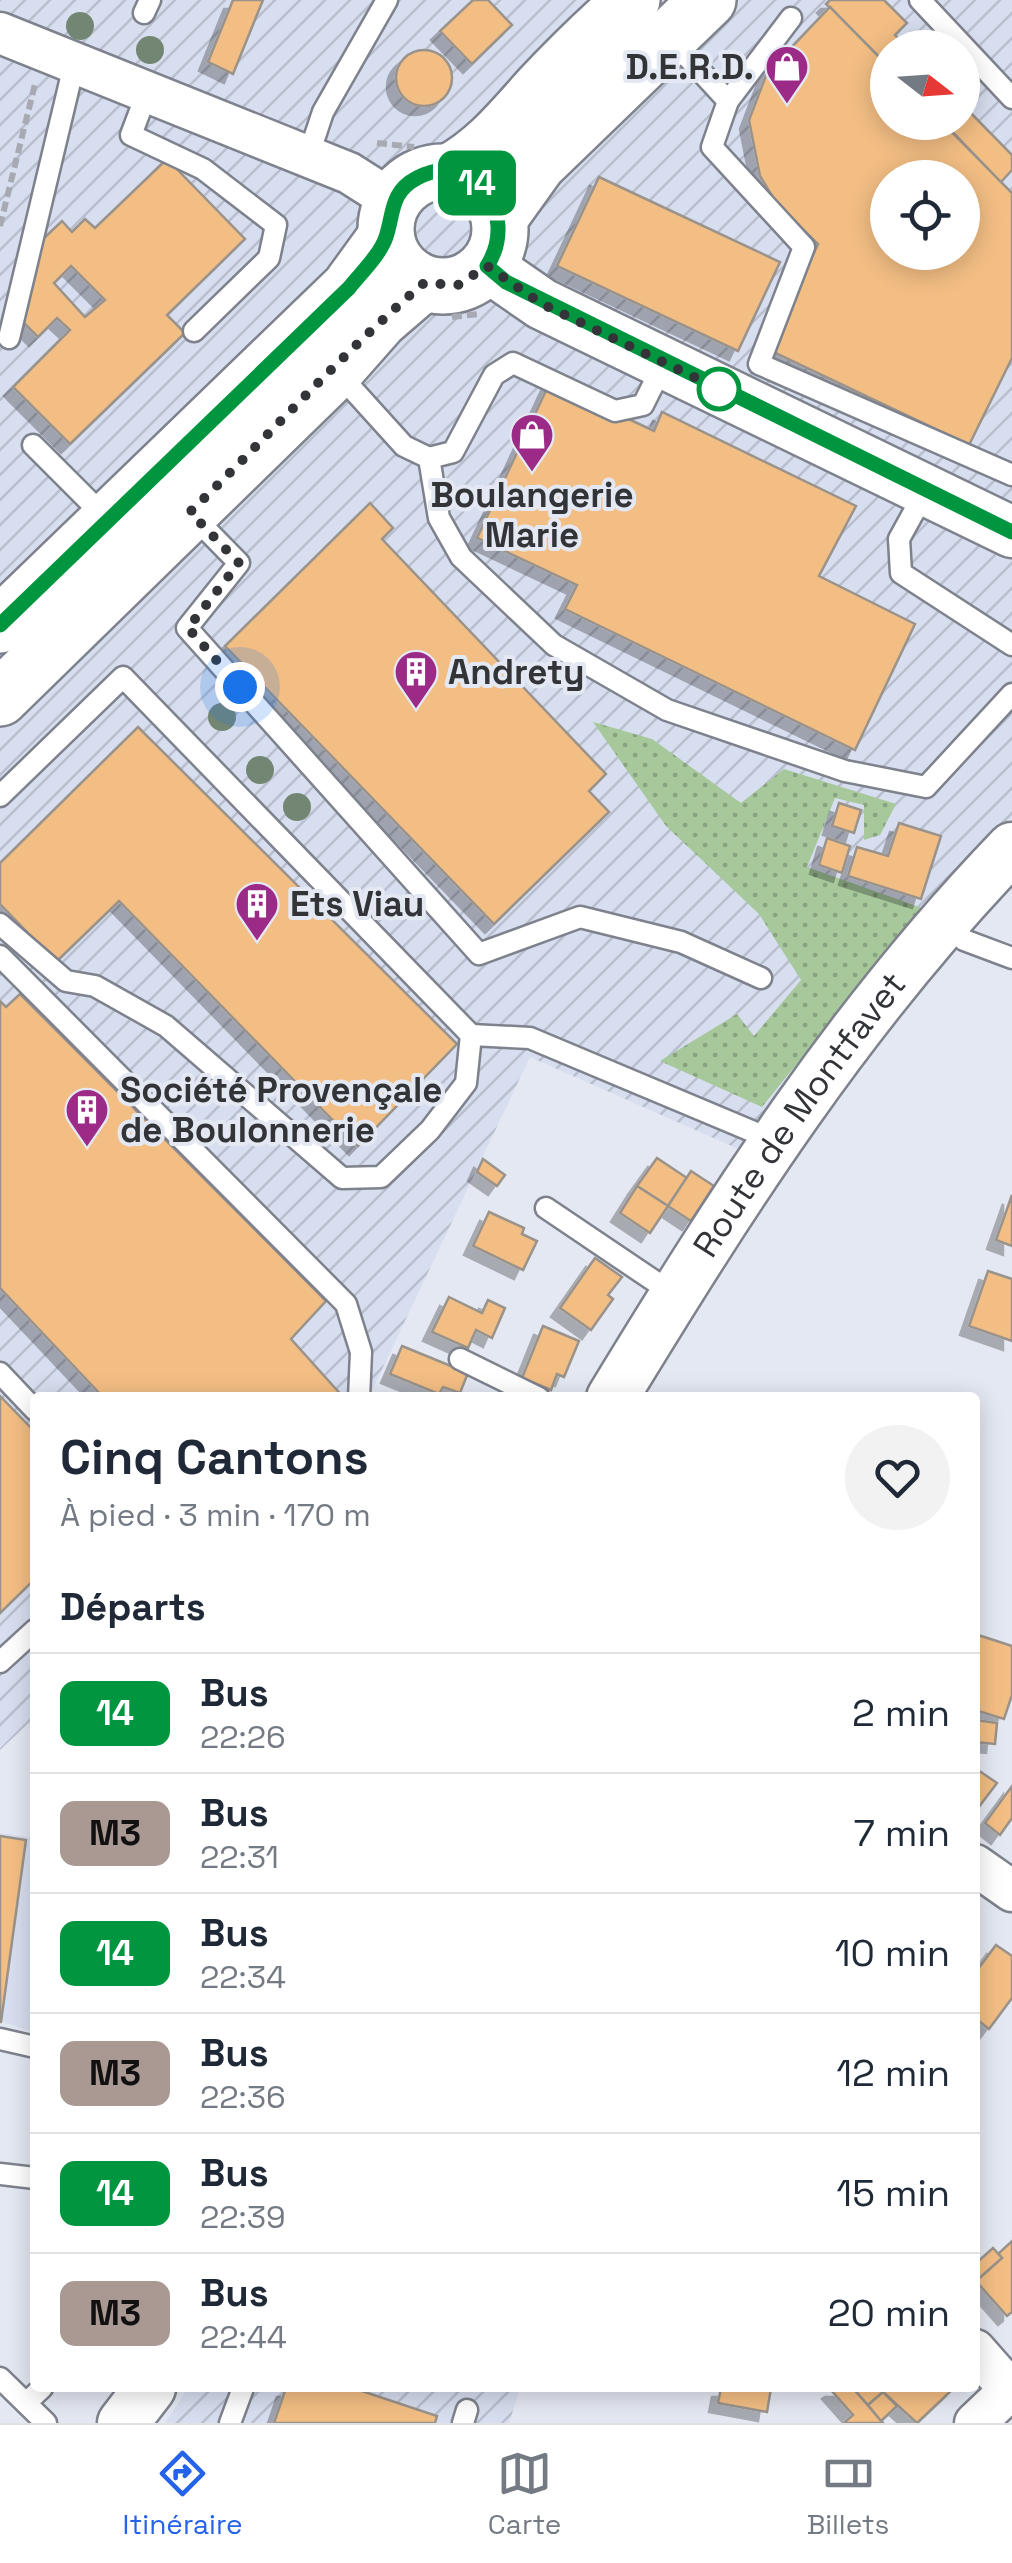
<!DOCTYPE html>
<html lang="fr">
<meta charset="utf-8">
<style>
:root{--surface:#fff;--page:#f2f2f3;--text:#1f2937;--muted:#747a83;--line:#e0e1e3;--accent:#2563eb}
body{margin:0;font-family:"Space Grotesk",sans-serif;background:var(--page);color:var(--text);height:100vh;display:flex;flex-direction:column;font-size:38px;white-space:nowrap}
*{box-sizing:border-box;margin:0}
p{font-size:32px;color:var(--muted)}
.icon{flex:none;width:55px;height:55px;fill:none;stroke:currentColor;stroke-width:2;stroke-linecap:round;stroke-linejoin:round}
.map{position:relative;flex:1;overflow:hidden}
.details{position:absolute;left:30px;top:1392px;width:950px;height:1000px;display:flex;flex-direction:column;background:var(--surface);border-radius:10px;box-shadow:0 5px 25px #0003}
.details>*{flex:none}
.badge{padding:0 20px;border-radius:15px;font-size:35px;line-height:65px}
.needle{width:65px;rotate:107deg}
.buttons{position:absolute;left:870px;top:30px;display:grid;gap:20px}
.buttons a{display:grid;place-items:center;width:110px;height:110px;border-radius:50%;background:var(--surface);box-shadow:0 5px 25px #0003;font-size:50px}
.you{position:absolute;width:50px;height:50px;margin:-25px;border:8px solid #fff;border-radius:50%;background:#1a73e8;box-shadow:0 0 0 15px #1a73e833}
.map>.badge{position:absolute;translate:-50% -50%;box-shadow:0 0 0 5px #fff}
h2{padding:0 30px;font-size:38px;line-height:90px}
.round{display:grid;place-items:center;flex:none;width:105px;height:105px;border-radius:52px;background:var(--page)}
.head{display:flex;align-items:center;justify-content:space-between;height:170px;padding:0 30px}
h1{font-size:48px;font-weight:700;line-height:75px}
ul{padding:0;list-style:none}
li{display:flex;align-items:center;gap:30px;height:120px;padding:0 30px;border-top:2px solid var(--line)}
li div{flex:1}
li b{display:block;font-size:38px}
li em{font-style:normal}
li .badge{min-width:110px;font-weight:700;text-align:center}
.dock{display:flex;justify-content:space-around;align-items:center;height:140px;border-top:2px solid var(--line);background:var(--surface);font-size:28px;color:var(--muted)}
.dock a{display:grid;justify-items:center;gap:5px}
.dock .active{color:var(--accent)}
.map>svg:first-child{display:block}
</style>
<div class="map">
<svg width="1012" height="2423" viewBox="0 0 1012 2423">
<defs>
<pattern id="industrial-furrows" width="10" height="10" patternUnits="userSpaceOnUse" patternTransform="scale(2.5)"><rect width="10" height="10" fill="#d7deef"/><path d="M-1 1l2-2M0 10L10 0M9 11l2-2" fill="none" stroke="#b9bfce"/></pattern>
<pattern id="grass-dots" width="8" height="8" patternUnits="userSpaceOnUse" patternTransform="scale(2.5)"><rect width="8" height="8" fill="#a6c89b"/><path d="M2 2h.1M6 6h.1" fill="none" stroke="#88a37f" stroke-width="1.8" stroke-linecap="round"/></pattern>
<filter id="shadow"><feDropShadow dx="-9" dy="9" stdDeviation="0" flood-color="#0004"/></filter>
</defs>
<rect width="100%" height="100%" fill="#e4e8f2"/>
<!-- industrial -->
<g fill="url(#industrial-furrows)" fill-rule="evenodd">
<path d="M 0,0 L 1012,0 L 1012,817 L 743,1151 L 530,1057 L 369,1397 L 35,1398 L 35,1717 L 0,1750 ZM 888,48 L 962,48 L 962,122 L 888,122 ZM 888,178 L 962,178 L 962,252 L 888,252 Z"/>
<path d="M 188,2388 L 496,2388 L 519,2392 L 509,2423 L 165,2423 Z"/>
</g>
<!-- built -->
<path fill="#d7deef" d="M 0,1833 L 35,1838 L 35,2033 L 0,2021 Z"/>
<!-- grass -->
<path fill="url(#grass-dots)" d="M 593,722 L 652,739 L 741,803 L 784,769 L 896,804 L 880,835 L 864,840 L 864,805 L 835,798 L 807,867 L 922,908 L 762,1107 L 660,1061 L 737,1014 L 754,1036 L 801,980 L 759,914 L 666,826 Z"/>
<!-- building -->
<g fill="#f3be84" stroke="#9a938b" stroke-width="2.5" fill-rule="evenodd" filter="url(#shadow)">
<path d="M 233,0 L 263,0 L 233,74 L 208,62 Z"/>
<path d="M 473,0 L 488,0 L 512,25 L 472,64 L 440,31 Z"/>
<path d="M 830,0 L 884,0 L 907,23 L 895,35 L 907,48 L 888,48 L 888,66 L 826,4 Z"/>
<path d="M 830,7 L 888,66 L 888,122 L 942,122 L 1012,193 L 1012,358 L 969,445 L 769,350 L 818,244 L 777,204 L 760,176 L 749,120 L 767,73 ZM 888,178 L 962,178 L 962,252 L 888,252 Z"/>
<circle cx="424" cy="78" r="28"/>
<path d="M 962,104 L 1012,155 L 1012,170 L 1001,182 L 943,122 L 962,122 Z"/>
<path d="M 167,159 L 245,239 L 167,315 L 185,333 L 70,444 L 13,387 L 70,330 L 57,318 L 38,337 L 23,322 L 42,240 L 62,221 L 72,232 L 85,219 L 95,228 ZM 71,266 L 105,300 L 85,317 L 54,283 Z"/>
<path d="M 599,177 L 780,262 L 738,351 L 557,266 Z"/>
<path d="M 550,382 L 654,431 L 662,412 L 856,506 L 819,576 L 915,624 L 855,750 L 565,609 L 577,585 L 477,538 Z"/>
<path d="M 370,503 L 393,528 L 382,539 L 606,774 L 589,791 L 609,812 L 494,924 L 225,646 Z"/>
<path d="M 138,727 L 457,1044 L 358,1146 L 119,901 L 56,962 L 0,904 L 0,863 Z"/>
<path d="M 839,803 L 861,810 L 854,833 L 832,826 Z"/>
<path d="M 899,823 L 941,836 L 921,899 L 848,876 L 857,847 L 888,856 Z"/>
<path d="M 827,838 L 850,846 L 842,873 L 819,865 Z"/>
<path d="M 20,994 L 326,1301 L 291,1339 L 344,1398 L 104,1398 L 0,1288 L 0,1001 L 6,1007 Z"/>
<path d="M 657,1158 L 687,1178 L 668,1206 L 637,1186 Z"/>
<path d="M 483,1159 L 505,1175 L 497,1186 L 477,1172 Z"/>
<path d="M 691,1171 L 714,1186 L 691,1221 L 668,1206 Z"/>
<path d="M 637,1186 L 668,1206 L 650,1233 L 620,1213 Z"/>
<path d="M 1012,1195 L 1012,1246 L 996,1240 Z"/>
<path d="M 489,1212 L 524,1228 L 522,1234 L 537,1241 L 523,1270 L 473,1246 Z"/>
<path d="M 595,1258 L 622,1277 L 608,1295 L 613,1299 L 591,1330 L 560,1308 Z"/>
<path d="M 988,1271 L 1012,1279 L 1012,1341 L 969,1326 Z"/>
<path d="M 449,1297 L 482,1313 L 488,1300 L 505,1308 L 492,1338 L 476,1330 L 468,1348 L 432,1332 Z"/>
<path d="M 543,1326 L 579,1341 L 564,1377 L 557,1374 L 551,1390 L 522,1378 Z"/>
<path d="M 402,1346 L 468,1373 L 460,1393 L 443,1387 L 439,1394 L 390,1374 Z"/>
<path d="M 0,1396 L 35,1432 L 35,1579 L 0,1613 Z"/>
<path d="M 978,1635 L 1012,1646 L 1012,1695 L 1004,1719 L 975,1710 Z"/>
<path d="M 975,1720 L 997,1723 L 995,1744 L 975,1742 Z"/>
<path d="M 975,1768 L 997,1783 L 975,1812 Z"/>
<path d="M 1012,1786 L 1012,1818 L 1000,1835 L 985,1823 Z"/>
<path d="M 0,1836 L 26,1840 L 1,2022 L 0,2022 Z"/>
<path d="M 996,1945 L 1012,1956 L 1012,1998 L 989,2029 L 975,2018 L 975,1973 Z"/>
<path d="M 1012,2241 L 1012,2312 L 1007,2316 L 976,2281 L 1002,2258 L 998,2254 Z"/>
<path d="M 993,2248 L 1002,2258 L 976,2281 L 975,2264 Z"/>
<path d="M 286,2388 L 353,2388 L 437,2416 L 435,2423 L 274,2423 Z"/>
<path d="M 721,2388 L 771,2388 L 767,2412 L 718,2403 Z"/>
<path d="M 834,2388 L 853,2388 L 883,2423 L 844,2423 L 853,2415 L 831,2390 Z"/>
<path d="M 853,2388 L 954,2388 L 917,2423 L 883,2392 L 868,2405 Z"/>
<path d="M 883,2392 L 897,2406 L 881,2421 L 868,2405 Z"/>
</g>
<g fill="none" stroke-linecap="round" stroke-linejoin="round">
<defs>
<g id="service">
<path d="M 920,0 L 1012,98"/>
<path d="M 144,13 L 150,0"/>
<path d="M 671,39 L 728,101 L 712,147 L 804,247 L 759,364 L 1012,475"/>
<path d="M 148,90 L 131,135 L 203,169 L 276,225 L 269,258 L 194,331"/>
<path d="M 728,101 L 791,18"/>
<path d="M 308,157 L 323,112 L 387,0"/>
<path d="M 9,338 L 75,61"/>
<path d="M 337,372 L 404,446 L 429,458 L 453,452 L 494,375 L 513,363 L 615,411 L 643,405 L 664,363"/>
<path d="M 33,445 L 106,518"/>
<path d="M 429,458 L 439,518 L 461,557 L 554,645 L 667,710 L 845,771 L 926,787 L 1012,694"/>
<path d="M 926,490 L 899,539 L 901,573 L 1012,645"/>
<path d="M 191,514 L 239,563 L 187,628 L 479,954 L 580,917 L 681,942 L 761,978"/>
<path d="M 0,796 L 123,677 L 471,1035"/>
<path d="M 946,919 L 964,940 L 1012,958"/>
<path d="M 0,924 L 66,981 L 95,986 L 166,1026 L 342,1178 L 381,1177 L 430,1130 L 466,1083 L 471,1035 L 530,1038 L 773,1140"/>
<path d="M 0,956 L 346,1304 L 361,1352 L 359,1398"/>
<path d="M 546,1208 L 675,1295"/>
<path d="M 460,1359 L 539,1398"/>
<path d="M 0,1373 L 35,1410"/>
<path d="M 0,1662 L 35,1630"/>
<path d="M 0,2039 L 35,2047"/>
<path d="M 0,2174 L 35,2178"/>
<path d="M 0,2378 L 46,2423"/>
<path d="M 26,2403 L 42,2388"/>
<path d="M 230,2423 L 243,2388"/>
<path d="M 463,2423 L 467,2410"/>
</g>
<g id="minor">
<path d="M 0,33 L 349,173 L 393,201"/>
<path d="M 975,1865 L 1012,1891"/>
<path d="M 975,2350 L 1012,2392"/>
<path d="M 975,2423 L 1012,2388"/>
</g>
<g id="tertiary">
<path d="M 487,266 L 542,304 L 1012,532"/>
<path id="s1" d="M 612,1398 C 734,1198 849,1017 1012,848"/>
<path d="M 123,2423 L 150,2388"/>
</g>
<g id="secondary">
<circle cx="443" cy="229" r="57"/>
<path d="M 450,172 C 489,150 512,120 541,88 C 570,57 600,28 632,0"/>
<path d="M 500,217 L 538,164 L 708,0"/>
<path d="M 0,625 L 349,288 L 386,237"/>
<path d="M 0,698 L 335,371 L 380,320 L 423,283"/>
</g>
</defs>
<!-- service casing -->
<use href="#service" stroke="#7e828c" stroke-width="25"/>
<!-- minor casing -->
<use href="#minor" stroke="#7e828c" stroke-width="45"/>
<!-- tertiary casing -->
<use href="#tertiary" stroke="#7e828c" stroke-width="55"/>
<!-- secondary casing -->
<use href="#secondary" stroke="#7e828c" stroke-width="60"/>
<!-- path -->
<g stroke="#a7aab2" stroke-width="6" stroke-dasharray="10 5" stroke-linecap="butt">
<path d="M 377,143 L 414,147"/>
<path d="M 0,226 L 35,84"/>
<path d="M 452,317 L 479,314"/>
</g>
<!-- service -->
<use href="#service" stroke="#fff" stroke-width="20"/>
<!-- minor -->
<use href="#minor" stroke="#fff" stroke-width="40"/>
<!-- tertiary -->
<use href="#tertiary" stroke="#fff" stroke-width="50"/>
<!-- secondary -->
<use href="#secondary" stroke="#fff" stroke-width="55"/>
</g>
<!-- trees -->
<g fill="#738673">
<circle cx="80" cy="26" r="14"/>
<circle cx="150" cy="50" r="14"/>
<circle cx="222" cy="717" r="14"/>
<circle cx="260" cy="770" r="14"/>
<circle cx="297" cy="807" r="14"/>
</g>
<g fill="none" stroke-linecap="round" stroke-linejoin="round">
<defs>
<path id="line" d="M 0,625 L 349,288 C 360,274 380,255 386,237 C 394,213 390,192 417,178 C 474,147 520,215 487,266 L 506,282 L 1012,532"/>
</defs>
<!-- line casing -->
<use href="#line" stroke="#fff" stroke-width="22"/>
<!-- line -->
<use href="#line" stroke="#009640" stroke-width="15"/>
<!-- walk -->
<path stroke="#323438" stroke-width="10" stroke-dasharray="0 18" d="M 240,687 L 188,628 L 239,563 L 190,512 C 268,437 341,354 424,283 L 458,285 L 487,266 L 542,304 L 719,389"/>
</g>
<!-- icons -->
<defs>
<symbol id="shop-pin" viewBox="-11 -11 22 30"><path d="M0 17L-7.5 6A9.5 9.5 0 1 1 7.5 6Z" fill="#9c2b88" stroke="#e4e8f2"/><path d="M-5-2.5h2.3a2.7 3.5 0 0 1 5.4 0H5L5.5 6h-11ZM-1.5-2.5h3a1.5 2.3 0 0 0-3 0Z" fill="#fff"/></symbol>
<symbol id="building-pin" viewBox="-11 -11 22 30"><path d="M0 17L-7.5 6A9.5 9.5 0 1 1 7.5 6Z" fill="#9c2b88" stroke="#e4e8f2"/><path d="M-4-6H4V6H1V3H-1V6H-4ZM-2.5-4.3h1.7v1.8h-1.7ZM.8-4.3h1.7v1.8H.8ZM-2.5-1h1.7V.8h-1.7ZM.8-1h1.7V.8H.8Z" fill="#fff"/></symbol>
</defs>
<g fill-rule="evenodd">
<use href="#shop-pin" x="762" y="42" width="50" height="68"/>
<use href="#shop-pin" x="507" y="410" width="50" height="68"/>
<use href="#building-pin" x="391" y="647" width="50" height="68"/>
<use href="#building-pin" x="232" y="879" width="50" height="68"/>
<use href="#building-pin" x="62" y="1085" width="50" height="68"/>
</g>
<!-- markers -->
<circle fill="#fff" stroke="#009640" stroke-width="5" cx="719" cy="389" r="20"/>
<g text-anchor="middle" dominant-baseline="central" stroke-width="8" stroke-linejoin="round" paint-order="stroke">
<!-- poi labels -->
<g font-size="35" font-weight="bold" fill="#323438" stroke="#e4e8f2" text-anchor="start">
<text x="754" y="67" text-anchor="end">D.E.R.D.</text>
<text x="532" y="495" text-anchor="middle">Boulangerie<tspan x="532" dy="40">Marie</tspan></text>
<text x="448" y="672">Andrety</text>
<text x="290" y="904">Ets Viau</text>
<text x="120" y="1090">Société Provençale<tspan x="120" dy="40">de Boulonnerie</tspan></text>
</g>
<!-- street labels -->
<g font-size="35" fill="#323438" stroke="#e4e8f2">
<text stroke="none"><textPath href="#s1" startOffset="340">Route de Montfavet</textPath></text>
</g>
</g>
</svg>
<div class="buttons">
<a><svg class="needle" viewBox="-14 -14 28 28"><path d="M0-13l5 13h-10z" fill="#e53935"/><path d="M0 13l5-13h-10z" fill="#747a83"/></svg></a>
<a><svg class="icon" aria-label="locate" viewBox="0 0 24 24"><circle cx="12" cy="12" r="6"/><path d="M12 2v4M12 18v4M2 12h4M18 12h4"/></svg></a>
</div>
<div class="you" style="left:240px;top:687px"></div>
<b class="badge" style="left:477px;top:183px;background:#009640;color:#fff">14</b>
<section class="details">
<div class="head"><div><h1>Cinq Cantons</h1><p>À pied · 3 min · 170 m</p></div><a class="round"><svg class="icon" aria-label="heart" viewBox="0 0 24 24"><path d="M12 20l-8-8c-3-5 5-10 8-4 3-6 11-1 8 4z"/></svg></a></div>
<h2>Départs</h2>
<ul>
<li><span class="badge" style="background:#009640;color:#fff">14</span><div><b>Bus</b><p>22:26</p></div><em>2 min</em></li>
<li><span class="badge" style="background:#aa9893;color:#111">M3</span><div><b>Bus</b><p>22:31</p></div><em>7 min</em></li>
<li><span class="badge" style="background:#009640;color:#fff">14</span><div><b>Bus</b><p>22:34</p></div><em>10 min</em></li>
<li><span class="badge" style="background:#aa9893;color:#111">M3</span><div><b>Bus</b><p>22:36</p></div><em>12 min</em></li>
<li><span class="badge" style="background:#009640;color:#fff">14</span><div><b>Bus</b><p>22:39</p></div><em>15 min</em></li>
<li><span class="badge" style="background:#aa9893;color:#111">M3</span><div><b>Bus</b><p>22:44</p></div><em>20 min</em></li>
</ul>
</section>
</div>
<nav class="dock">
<a class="active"><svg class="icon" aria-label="directions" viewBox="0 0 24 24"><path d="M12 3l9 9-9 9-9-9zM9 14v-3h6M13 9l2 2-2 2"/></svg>Itinéraire</a>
<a><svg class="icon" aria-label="map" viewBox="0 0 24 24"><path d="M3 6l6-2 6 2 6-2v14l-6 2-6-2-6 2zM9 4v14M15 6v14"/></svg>Carte</a>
<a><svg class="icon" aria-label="tickets" viewBox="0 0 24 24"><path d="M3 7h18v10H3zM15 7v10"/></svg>Billets</a>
</nav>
